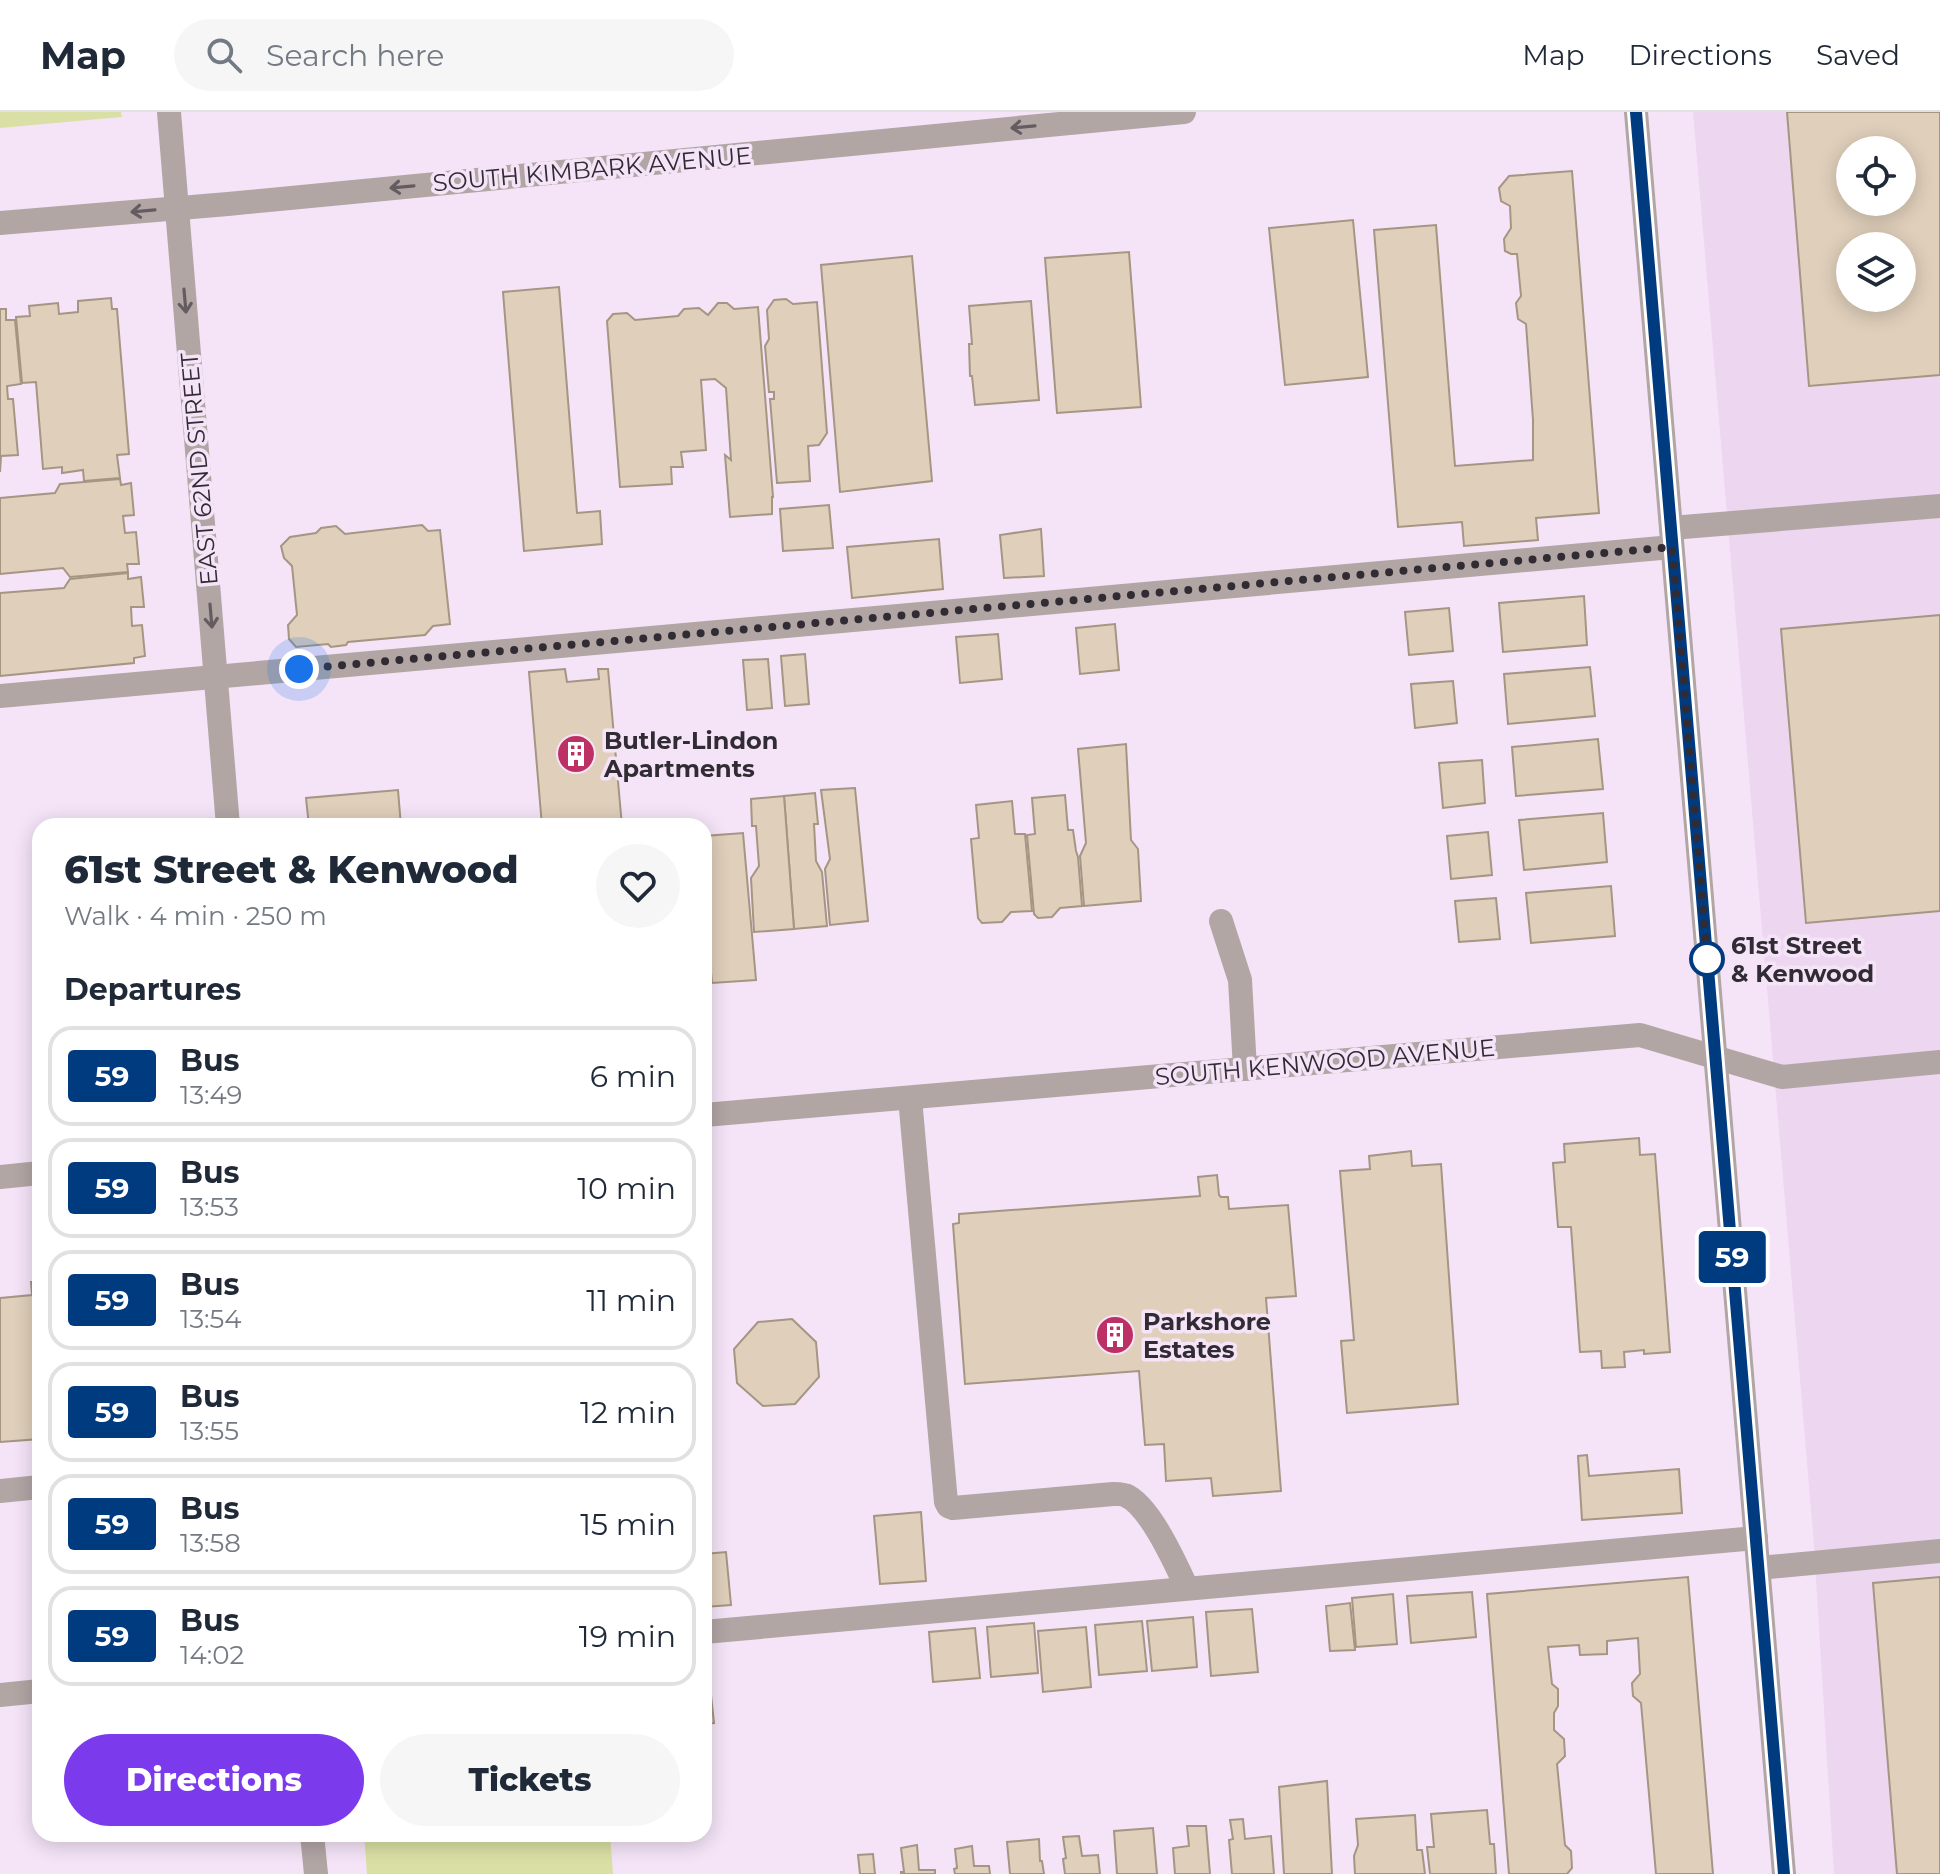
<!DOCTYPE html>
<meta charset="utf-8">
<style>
:root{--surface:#fff;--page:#f6f6f7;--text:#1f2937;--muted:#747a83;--line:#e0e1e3;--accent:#7c3aed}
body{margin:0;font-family:Montserrat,sans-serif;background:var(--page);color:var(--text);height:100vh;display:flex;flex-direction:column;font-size:30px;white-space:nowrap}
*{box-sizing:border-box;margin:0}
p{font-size:26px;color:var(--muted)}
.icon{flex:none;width:44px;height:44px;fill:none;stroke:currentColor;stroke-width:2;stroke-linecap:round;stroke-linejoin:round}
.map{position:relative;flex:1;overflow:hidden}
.panel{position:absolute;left:32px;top:706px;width:680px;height:1024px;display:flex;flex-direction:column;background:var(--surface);border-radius:24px;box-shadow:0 4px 20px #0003}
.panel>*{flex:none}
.badge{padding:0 16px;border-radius:6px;font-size:28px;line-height:52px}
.buttons{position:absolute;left:1836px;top:24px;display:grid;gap:16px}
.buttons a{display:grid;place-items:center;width:80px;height:80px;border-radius:50%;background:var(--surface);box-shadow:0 4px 20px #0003;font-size:40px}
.you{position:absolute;width:40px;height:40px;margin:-20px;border:6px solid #fff;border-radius:50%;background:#1a73e8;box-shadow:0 0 0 12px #1a73e833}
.map>.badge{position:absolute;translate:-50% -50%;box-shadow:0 0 0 4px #fff}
h2{padding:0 32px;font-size:30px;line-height:72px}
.round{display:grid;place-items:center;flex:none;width:84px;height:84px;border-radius:42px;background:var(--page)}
.headline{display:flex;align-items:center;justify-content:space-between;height:136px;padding:0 32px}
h1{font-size:38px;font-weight:800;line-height:60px}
.cta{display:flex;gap:16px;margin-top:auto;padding:16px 32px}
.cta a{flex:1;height:92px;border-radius:48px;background:var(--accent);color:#fff;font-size:32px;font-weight:800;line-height:92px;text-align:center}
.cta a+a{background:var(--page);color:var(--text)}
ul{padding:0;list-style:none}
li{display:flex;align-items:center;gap:24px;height:100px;margin:0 16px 12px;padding:0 16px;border:4px solid var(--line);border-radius:24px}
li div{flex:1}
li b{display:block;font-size:30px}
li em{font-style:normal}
li .badge{min-width:88px;font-weight:700;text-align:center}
header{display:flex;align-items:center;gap:48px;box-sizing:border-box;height:112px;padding:0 40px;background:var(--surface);border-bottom:2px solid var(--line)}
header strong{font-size:38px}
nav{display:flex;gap:44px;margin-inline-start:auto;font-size:28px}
.search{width:560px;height:72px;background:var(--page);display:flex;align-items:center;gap:20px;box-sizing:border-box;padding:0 28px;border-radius:44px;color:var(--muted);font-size:30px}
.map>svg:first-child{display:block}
</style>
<header>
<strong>Map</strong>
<div class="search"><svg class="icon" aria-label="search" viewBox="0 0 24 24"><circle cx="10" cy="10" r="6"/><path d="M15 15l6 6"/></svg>Search here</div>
<nav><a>Map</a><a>Directions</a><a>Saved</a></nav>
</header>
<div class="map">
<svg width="1940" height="1762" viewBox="0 0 1940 1762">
<rect width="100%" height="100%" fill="#f5e4f8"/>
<!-- built -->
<path fill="#ecd6f0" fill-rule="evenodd" d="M 1693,0 L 1940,0 L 1940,1762 L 1834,1762 L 1814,1433 ZM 1850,38 L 1902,38 L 1902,90 L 1850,90 ZM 1850,134 L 1902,134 L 1902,186 L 1850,186 Z"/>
<!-- green -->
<g fill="#dae0a5">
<path d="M 0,0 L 121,0 L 122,5 L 0,16 Z"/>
<path d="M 364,1722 L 610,1722 L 613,1762 L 367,1762 Z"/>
</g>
<!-- building -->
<g fill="#dfcfbb" stroke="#a59583" stroke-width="2" fill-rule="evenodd">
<path d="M 1787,0 L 1940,0 L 1940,263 L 1809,274 ZM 1850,38 L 1902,38 L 1902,90 L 1850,90 ZM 1850,134 L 1902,134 L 1902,186 L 1850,186 Z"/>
<path d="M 1572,59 L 1599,401 L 1536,406 L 1538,428 L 1464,434 L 1462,410 L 1398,415 L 1374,118 L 1436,113 L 1455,354 L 1533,348 L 1533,308 L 1526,212 L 1518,207 L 1516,191 L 1521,184 L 1517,142 L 1511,142 L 1505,139 L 1504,127 L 1511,116 L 1510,94 L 1501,89 L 1499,76 L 1509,64 Z"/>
<path d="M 1353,108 L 1368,265 L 1285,273 L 1269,116 Z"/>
<path d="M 1129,140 L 1141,295 L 1057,301 L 1045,146 Z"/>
<path d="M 912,144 L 932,369 L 840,380 L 821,153 Z"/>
<path d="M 559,175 L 577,401 L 600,399 L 602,432 L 524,439 L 503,180 Z"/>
<path d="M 111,186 L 112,197 L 117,197 L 129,342 L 117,343 L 120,366 L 84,369 L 83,358 L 62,361 L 62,355 L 43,357 L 36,270 L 22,271 L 16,205 L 30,204 L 29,194 L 58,191 L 59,202 L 78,200 L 78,189 Z"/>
<path d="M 786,187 L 793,192 L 817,190 L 827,321 L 819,333 L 808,334 L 810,369 L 777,371 L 770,287 L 774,287 L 774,280 L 769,280 L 765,234 L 769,227 L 767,198 L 774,188 Z"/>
<path d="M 1031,189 L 1039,288 L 975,293 L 972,264 L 970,264 L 969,232 L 972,232 L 969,194 Z"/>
<path d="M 718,191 L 727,191 L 734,197 L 758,195 L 773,385 L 772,385 L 772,402 L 730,405 L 725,343 L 731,348 L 726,276 L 715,267 L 701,268 L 706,338 L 681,340 L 683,355 L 671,355 L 672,372 L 620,375 L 607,209 L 613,202 L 627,201 L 635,208 L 678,204 L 684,197 L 699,196 L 708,203 Z"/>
<path d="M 0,197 L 6,197 L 6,208 L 15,208 L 21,272 L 7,274 L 8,287 L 13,287 L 18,343 L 1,344 L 0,360 Z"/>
<path d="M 120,367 L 121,373 L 131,371 L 134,403 L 123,404 L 125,421 L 136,420 L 139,452 L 127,452 L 128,460 L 70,465 L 63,456 L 0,462 L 0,386 L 55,381 L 60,372 Z"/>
<path d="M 829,393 L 833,436 L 783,439 L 780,397 Z"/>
<path d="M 422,413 L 428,419 L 440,418 L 450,512 L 433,514 L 425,523 L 348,530 L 346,533 L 331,535 L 328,532 L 296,535 L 289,527 L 288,513 L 297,503 L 292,454 L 284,446 L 281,434 L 290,425 L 316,421 L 321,416 L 336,414 L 345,422 Z"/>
<path d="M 1041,417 L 1044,464 L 1004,466 L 1000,423 Z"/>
<path d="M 939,427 L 943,477 L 852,486 L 847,435 Z"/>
<path d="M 128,461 L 128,467 L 141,465 L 144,495 L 131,495 L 132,514 L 142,513 L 145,544 L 134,546 L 134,551 L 0,564 L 0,481 L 64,476 L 70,467 Z"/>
<path d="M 1584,484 L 1587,533 L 1503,540 L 1499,491 Z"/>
<path d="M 1449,496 L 1453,539 L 1409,543 L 1405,500 Z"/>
<path d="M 1940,503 L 1940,799 L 1806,811 L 1781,517 Z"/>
<path d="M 1115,512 L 1119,558 L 1080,562 L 1076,516 Z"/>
<path d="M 998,522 L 1002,567 L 960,571 L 956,525 Z"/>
<path d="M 805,542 L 809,592 L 785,594 L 781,544 Z"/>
<path d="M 768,547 L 772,596 L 747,598 L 743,548 Z"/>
<path d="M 1590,555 L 1595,604 L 1508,612 L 1504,562 Z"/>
<path d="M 565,557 L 567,570 L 599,567 L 598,557 L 608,557 L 622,714 L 542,714 L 529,560 Z"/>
<path d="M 1453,569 L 1457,611 L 1415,616 L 1411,572 Z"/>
<path d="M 1598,627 L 1603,677 L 1516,684 L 1512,635 Z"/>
<path d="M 1126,632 L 1131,728 L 1138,737 L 1141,789 L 1084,794 L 1080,744 L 1086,731 L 1078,637 Z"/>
<path d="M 1482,648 L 1485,691 L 1443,696 L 1439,651 Z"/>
<path d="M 855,676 L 868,809 L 830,813 L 825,757 L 830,747 L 821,678 Z"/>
<path d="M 398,678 L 401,714 L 309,714 L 306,686 Z"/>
<path d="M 815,681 L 818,712 L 814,712 L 816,749 L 822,760 L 827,814 L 794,817 L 784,684 Z"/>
<path d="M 1065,683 L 1068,718 L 1073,718 L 1076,739 L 1078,745 L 1082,794 L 1060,796 L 1052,805 L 1038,806 L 1034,802 L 1027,723 L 1035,722 L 1032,686 Z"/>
<path d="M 784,684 L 794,817 L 754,820 L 751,766 L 759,754 L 756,714 L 752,714 L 751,687 Z"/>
<path d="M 1012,689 L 1015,722 L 1025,722 L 1032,799 L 1011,800 L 1002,810 L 982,811 L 978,806 L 971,727 L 979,726 L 976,693 Z"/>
<path d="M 1603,701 L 1607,750 L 1524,758 L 1519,708 Z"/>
<path d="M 1488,720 L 1492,763 L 1451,767 L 1447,724 Z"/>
<path d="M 743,721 L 756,868 L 712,871 L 704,783 L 704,724 Z"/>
<path d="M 1611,774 L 1615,824 L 1531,831 L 1526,781 Z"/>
<path d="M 1496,786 L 1500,827 L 1459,830 L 1455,789 Z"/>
<path d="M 1639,1026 L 1640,1043 L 1655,1042 L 1670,1240 L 1644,1242 L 1644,1238 L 1624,1240 L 1625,1255 L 1602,1256 L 1601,1239 L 1580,1240 L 1571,1115 L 1558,1115 L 1553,1051 L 1565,1050 L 1564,1032 Z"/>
<path d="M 1411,1039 L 1412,1054 L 1441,1052 L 1458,1292 L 1347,1301 L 1341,1229 L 1354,1228 L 1340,1059 L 1370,1057 L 1369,1044 Z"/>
<path d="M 1217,1063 L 1219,1083 L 1221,1085 L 1228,1085 L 1229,1097 L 1288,1093 L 1296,1184 L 1266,1186 L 1281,1379 L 1213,1384 L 1211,1366 L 1166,1369 L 1164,1332 L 1145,1333 L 1139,1259 L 965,1272 L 953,1112 L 959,1111 L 959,1102 L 1200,1084 L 1198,1065 Z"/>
<path d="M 31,1170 L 40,1170 L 40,1327 L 0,1330 L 0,1186 L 32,1183 Z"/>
<path d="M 792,1207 L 816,1230 L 819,1265 L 795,1292 L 763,1294 L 737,1271 L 734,1237 L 758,1210 Z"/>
<path d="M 1587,1343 L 1589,1364 L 1679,1357 L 1682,1401 L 1582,1408 L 1578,1344 Z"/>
<path d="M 921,1400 L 926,1469 L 880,1472 L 874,1404 Z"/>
<path d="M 726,1440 L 731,1493 L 704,1495 L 704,1442 Z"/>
<path d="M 1688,1465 L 1713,1762 L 1656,1762 L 1641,1591 L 1633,1584 L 1632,1571 L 1640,1562 L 1638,1526 L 1607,1529 L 1607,1542 L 1580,1543 L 1579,1533 L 1548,1535 L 1552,1572 L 1558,1577 L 1558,1594 L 1554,1601 L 1554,1618 L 1564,1627 L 1565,1644 L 1557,1652 L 1565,1733 L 1571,1739 L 1572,1756 L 1567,1762 L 1509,1762 L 1487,1482 Z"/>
<path d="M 1940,1465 L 1940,1762 L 1897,1762 L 1873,1471 Z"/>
<path d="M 1472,1480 L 1476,1525 L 1411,1531 L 1407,1484 Z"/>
<path d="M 1393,1482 L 1397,1532 L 1356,1535 L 1352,1486 Z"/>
<path d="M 34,1489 L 40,1489 L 40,1554 Z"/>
<path d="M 1350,1491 L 1355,1538 L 1330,1539 L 1326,1494 Z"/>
<path d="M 1252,1497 L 1258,1560 L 1211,1564 L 1206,1500 Z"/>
<path d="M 1193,1505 L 1197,1555 L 1152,1559 L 1147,1509 Z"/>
<path d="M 1142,1509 L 1147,1559 L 1099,1563 L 1095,1513 Z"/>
<path d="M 1034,1511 L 1038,1561 L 991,1565 L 987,1515 Z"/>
<path d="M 1086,1515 L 1091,1575 L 1043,1580 L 1038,1519 Z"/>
<path d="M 975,1516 L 980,1566 L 933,1570 L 929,1520 Z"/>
<path d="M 704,1546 L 707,1546 L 714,1611 L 704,1612 Z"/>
<path d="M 1327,1669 L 1332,1762 L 1284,1762 L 1279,1675 Z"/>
<path d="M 1487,1698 L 1490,1732 L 1494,1732 L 1496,1762 L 1430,1762 L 1427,1735 L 1434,1735 L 1431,1702 Z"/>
<path d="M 1415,1703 L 1417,1738 L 1422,1738 L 1425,1762 L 1355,1762 L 1354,1744 L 1358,1733 L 1356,1707 Z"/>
<path d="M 1243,1707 L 1245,1727 L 1271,1724 L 1274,1762 L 1232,1762 L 1229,1728 L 1233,1727 L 1230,1708 Z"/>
<path d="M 1187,1714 L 1206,1714 L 1210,1762 L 1175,1762 L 1173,1736 L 1189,1734 Z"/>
<path d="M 1153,1716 L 1157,1762 L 1117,1762 L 1114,1719 Z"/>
<path d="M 1079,1724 L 1082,1744 L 1098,1743 L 1100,1762 L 1065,1762 L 1063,1747 L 1066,1746 L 1063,1725 Z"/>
<path d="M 1039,1727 L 1040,1749 L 1042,1749 L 1044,1762 L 1010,1762 L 1007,1730 Z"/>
<path d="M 917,1733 L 919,1758 L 935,1758 L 935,1762 L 901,1762 L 901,1760 L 904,1760 L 901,1736 Z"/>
<path d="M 972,1734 L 974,1754 L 989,1754 L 990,1762 L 955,1762 L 954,1757 L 957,1756 L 955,1737 Z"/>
<path d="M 873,1742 L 875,1762 L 860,1762 L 858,1743 Z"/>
</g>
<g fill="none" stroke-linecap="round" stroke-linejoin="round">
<!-- minor -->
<g stroke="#b2a6a5" stroke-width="24">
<path d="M 169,0 L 228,714"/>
<path d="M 1636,0 L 1784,1762"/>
<path d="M 0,111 L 228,92 L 1184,0"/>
<path d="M 1671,416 L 1940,394"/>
<path d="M 0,584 L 1672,435"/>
<path d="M 1221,809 L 1240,868 L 1245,957"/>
<path d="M 910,986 L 946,1390 L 948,1394 L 953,1396 L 1113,1382 C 1114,1382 1124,1382 1125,1383 C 1150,1393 1176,1453 1187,1476"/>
<path d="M 704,1003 L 1640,923 L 1782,965 L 1940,950"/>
<path d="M 0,1065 L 40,1061"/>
<path d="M 0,1379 L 40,1375"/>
<path d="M 1759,1456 L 1940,1439"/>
<path d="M 704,1520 L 1756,1426"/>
<path d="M 0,1583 L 40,1579"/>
<path d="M 312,1722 L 316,1762"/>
</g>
</g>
<!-- one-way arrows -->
<defs><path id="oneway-shaft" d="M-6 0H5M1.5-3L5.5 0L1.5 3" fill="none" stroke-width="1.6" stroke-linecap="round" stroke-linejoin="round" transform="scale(2)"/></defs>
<g stroke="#655c61">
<use href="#oneway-shaft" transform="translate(1023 15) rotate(175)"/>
<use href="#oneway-shaft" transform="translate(402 75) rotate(175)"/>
<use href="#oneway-shaft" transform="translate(143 99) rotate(175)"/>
<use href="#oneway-shaft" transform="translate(185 189) rotate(85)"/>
<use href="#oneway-shaft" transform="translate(211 504) rotate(85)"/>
</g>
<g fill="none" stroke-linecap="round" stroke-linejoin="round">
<defs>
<path id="line" d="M 1636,0 L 1784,1762"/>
</defs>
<!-- line casing -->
<use href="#line" stroke="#fff" stroke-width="18"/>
<!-- line -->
<use href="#line" stroke="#003b80" stroke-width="12"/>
<!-- walk -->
<path stroke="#312b33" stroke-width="8" stroke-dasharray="0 14.4" d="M 299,557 L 1672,435 L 1708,855 L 1707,847"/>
</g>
<!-- icons -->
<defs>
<symbol id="building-disc" viewBox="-11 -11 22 22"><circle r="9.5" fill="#bd3063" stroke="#f5e4f8"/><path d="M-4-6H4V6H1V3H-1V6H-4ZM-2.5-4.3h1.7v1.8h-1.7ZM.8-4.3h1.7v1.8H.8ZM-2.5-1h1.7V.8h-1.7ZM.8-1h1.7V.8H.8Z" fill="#fff"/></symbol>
</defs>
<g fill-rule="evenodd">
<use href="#building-disc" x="554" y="620" width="44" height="44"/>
<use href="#building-disc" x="1093" y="1201" width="44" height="44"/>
</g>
<!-- markers -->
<circle fill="#fff" stroke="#003b80" stroke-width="4" cx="1707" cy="847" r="16"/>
<g text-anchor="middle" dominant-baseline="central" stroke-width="7" stroke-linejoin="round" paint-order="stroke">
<!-- street labels -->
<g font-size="24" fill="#312b33" stroke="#f5e4f8">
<text transform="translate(592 57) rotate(-5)">SOUTH KIMBARK AVENUE</text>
<text transform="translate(199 357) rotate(-95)">EAST 62ND STREET</text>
<text transform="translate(1325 950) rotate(-5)">SOUTH KENWOOD AVENUE</text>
</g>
<!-- poi labels -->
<g font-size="24" font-weight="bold" fill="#312b33" stroke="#f5e4f8" text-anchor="start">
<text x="604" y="628">Butler-Lindon<tspan x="604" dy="28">Apartments</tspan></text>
<text x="1143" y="1209">Parkshore<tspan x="1143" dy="28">Estates</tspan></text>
</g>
<!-- stop labels -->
<g font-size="24" font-weight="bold" fill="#312b33" stroke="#f5e4f8" text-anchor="start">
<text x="1731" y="833">61st Street<tspan x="1731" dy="28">&amp; Kenwood</tspan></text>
</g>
</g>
</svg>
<div class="buttons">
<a><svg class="icon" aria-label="locate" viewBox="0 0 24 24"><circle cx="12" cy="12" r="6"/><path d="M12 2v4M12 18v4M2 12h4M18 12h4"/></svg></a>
<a><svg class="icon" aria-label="layers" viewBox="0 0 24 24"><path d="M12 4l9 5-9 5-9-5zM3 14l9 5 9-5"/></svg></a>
</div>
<div class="you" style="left:299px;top:557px"></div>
<b class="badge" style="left:1732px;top:1145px;background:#003b80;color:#fff">59</b>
<section class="panel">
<div class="headline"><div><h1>61st Street &amp; Kenwood</h1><p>Walk · 4 min · 250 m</p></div><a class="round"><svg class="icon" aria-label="heart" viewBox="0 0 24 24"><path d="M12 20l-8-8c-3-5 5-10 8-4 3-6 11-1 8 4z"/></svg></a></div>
<h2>Departures</h2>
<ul>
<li><span class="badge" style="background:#003b80;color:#fff">59</span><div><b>Bus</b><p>13:49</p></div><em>6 min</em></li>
<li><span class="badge" style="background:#003b80;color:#fff">59</span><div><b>Bus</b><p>13:53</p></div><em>10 min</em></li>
<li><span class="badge" style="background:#003b80;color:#fff">59</span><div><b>Bus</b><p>13:54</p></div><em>11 min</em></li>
<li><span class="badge" style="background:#003b80;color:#fff">59</span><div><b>Bus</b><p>13:55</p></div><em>12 min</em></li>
<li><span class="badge" style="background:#003b80;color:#fff">59</span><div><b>Bus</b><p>13:58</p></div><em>15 min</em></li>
<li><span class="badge" style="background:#003b80;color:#fff">59</span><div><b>Bus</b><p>14:02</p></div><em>19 min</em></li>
</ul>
<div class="cta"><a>Directions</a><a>Tickets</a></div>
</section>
</div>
